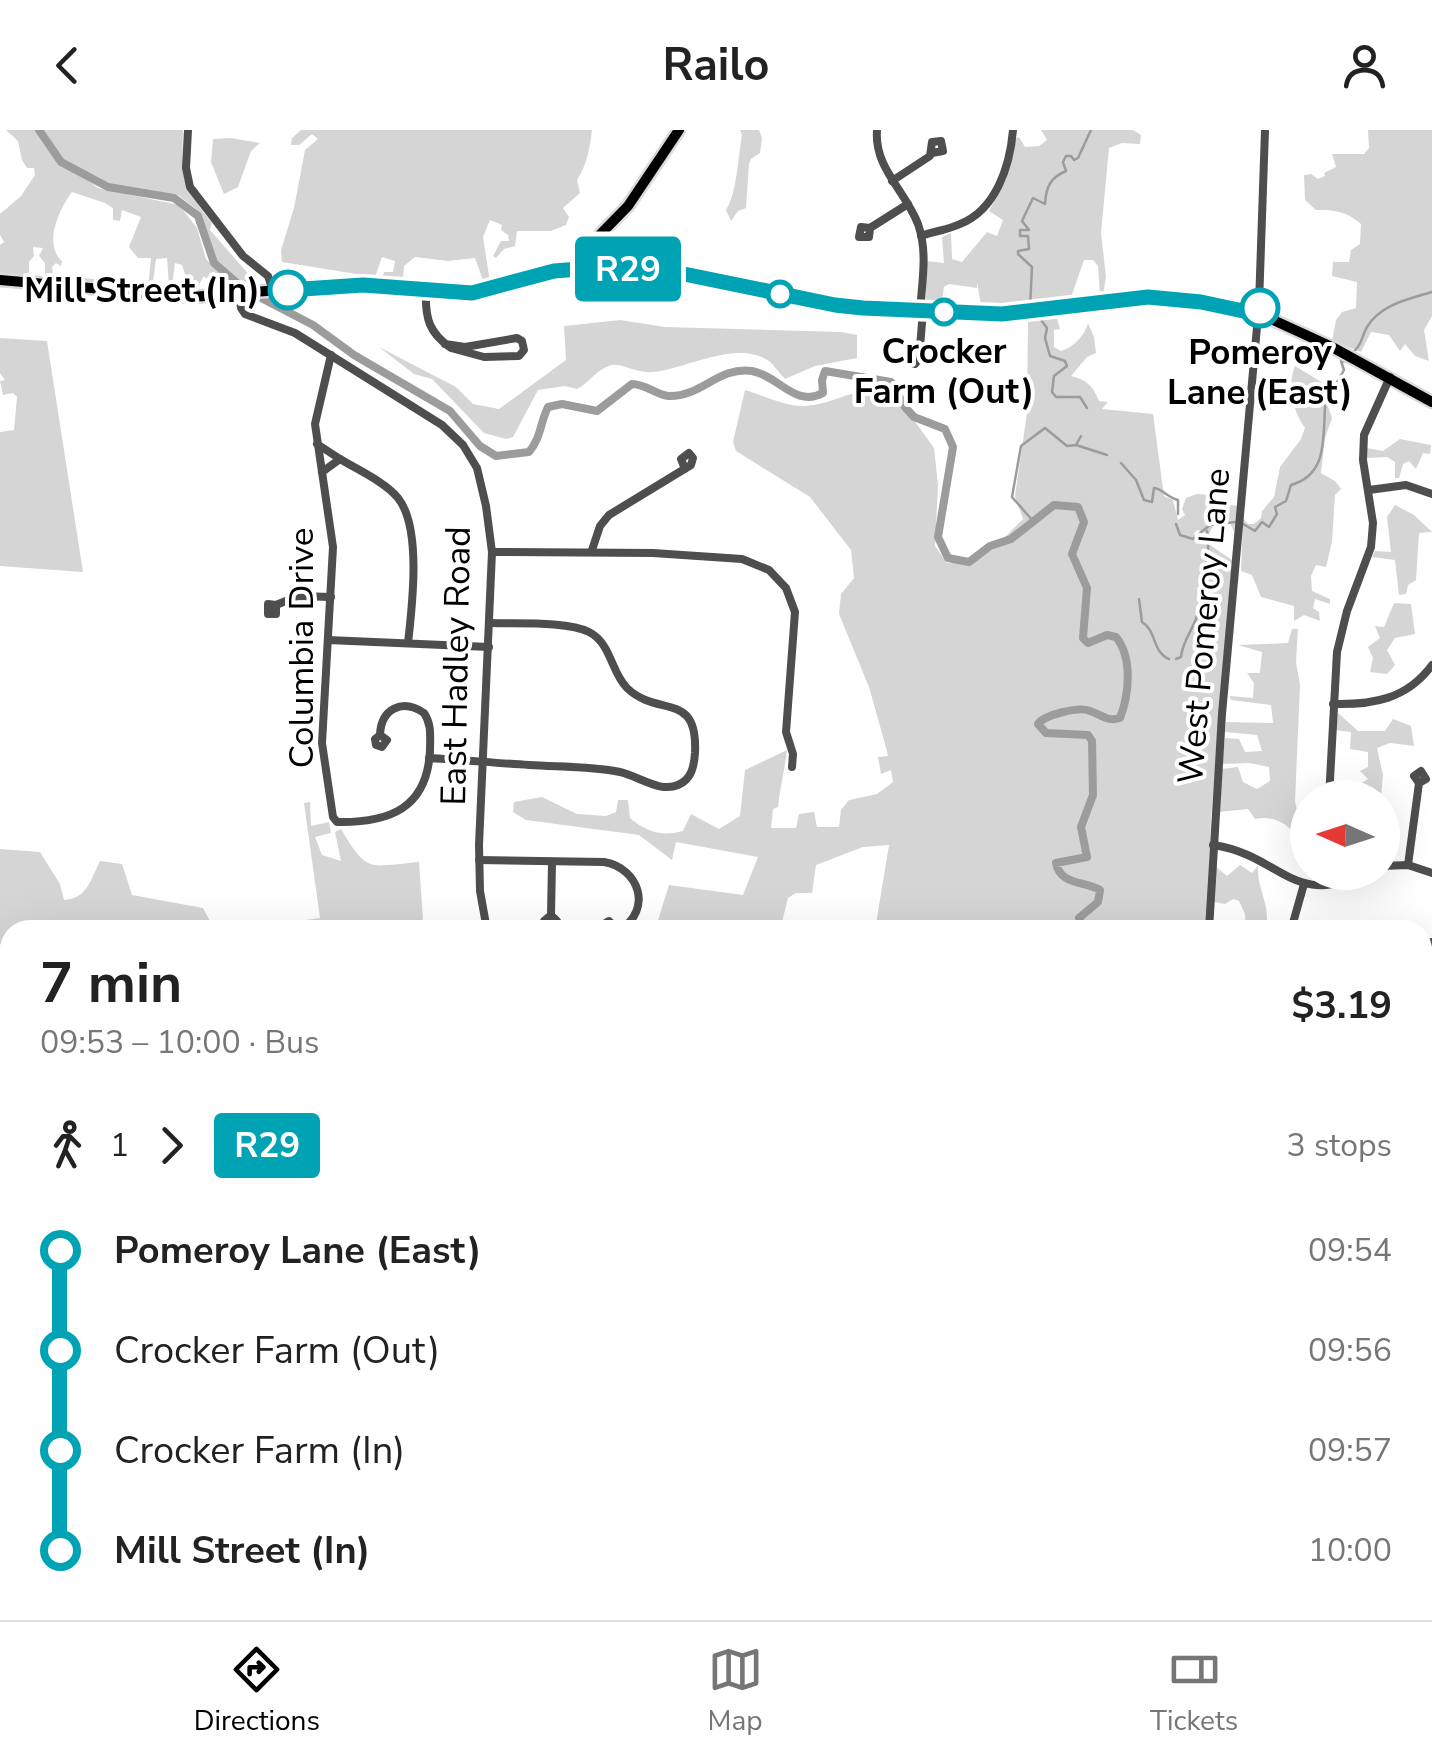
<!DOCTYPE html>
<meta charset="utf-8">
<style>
:root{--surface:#fff;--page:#f6f6f6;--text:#222;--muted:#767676;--line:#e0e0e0;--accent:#000}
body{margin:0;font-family:"Nunito Sans",sans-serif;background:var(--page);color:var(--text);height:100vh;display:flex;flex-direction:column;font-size:38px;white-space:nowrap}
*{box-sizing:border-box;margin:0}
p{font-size:32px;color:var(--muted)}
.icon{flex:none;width:55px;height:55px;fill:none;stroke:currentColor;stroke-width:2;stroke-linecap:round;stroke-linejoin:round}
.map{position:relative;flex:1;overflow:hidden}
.sheet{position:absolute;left:0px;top:790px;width:1432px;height:700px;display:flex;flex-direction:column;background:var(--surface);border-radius:30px 30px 0 0;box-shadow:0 10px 40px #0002}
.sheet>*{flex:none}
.badge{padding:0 20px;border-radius:8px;font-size:35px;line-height:65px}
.needle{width:65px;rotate:273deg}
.controls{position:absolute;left:1290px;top:650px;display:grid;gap:20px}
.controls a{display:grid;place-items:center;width:110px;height:110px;border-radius:50%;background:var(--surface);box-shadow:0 10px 40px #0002;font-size:50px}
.map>.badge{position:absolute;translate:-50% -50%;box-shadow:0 0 0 5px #fff}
.legs{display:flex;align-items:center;gap:15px;height:110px;padding:0 40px;font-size:32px}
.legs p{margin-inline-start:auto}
.overview{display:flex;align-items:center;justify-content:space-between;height:170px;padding:0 40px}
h1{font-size:55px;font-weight:700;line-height:75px}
ul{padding:0 40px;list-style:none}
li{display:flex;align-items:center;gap:35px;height:100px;font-size:38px}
li i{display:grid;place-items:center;width:15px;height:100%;margin:0 12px;background:currentColor}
li i::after{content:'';width:25px;height:25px;margin:-12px;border:8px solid;border-radius:50%;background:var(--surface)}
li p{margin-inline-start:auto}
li:first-child i{background:linear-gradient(#0000 50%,currentColor 0)}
li:last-child i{background:linear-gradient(currentColor 50%,#0000 0)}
header{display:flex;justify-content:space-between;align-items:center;height:130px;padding:0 40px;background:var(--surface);font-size:45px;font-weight:700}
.tab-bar{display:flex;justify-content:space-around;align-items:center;height:140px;border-top:2px solid var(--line);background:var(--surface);font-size:28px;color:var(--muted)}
.tab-bar a{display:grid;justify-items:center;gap:5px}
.tab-bar .current{color:var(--accent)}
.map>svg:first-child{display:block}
</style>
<header><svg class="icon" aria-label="back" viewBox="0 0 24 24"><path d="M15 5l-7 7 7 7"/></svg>Railo<svg class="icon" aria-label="person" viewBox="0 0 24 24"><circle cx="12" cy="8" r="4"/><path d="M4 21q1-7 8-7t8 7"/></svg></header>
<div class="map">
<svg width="1432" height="1490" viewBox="0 0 1432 1490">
<rect width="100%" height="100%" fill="#fff"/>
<!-- green -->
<g fill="#d5d5d5">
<path d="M 6,0 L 183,0 C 181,46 184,57 212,93 L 210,100 L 251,147 L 252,154 L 248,157 L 215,132 L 196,79 L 178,65 L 158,69 L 158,66 L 108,58 L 83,46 L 98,58 L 179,75 L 197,98 L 206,129 L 234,156 L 229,160 L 212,154 L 204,146 L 196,160 L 190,159 L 182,135 L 175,133 L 172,155 L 169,155 L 167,128 L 156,129 L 152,159 L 148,159 L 151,128 L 138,128 L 129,117 L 141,87 L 122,80 L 120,91 L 113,90 L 113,78 L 105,73 L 72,62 C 59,79 43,115 62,131 L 61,136 L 56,133 L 52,137 L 53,144 L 100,150 L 99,154 L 45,149 L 45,133 L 39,126 L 43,118 L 33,117 L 34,126 L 29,132 L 29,149 L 0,146 L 0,115 L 4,112 L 0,105 L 0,84 L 21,66 L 35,45 L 34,38 L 27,38 L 22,30 L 18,11 Z"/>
<path d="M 301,0 L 592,0 C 590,17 587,35 577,50 L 580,63 L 563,78 L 569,87 L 566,95 L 551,101 L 517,101 L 515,116 L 504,119 L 496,128 L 493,126 L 501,111 L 509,111 L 508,105 L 501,100 L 502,95 L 490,90 L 483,107 L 490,152 L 484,153 L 475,128 L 448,131 L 415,127 L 404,136 L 403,151 L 382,149 L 384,142 L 393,142 L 395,131 L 382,127 L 375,147 L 282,132 L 281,120 L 294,78 L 305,20 L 318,9 L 312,4 L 299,15 L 291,15 L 292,8 Z"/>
<path d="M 740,0 L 759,0 L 762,8 L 760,23 L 751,29 L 749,34 L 746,78 L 738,81 L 731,91 L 726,80 C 737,63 738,27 742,5 Z"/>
<path d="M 1041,0 L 1133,0 L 1141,5 L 1140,14 L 1122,13 L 1109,18 L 1101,103 L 1106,147 L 1103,165 L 1100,166 L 1098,136 L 1093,130 L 1084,130 L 1070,170 C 1037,175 1013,174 981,175 L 977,152 L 977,158 L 949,154 L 944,157 L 942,170 L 953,173 L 952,179 L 925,177 L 927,131 L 944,133 L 942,107 L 951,103 L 952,129 L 962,132 L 987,102 L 997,106 L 1003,90 L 989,81 L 1003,56 L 1014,9 L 1019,7 L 1025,17 L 1039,16 L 1047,10 Z"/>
<path d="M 1368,0 L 1432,0 L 1432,186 L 1424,200 L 1429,231 L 1415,226 L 1405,214 L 1400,221 L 1389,205 L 1371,202 L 1361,222 L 1332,211 L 1336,190 L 1342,182 L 1356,178 L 1357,152 L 1332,146 L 1333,132 L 1349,132 L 1351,120 L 1360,114 L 1361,94 C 1346,81 1335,80 1316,80 L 1305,70 L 1304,45 L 1311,44 L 1318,49 L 1325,46 L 1324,43 L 1336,37 L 1332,24 L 1364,24 L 1369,18 Z"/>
<path d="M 230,8 L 260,13 L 251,21 L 238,57 L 224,64 L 211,32 L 213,9 Z"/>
<path d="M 1057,188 L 1060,199 L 1054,200 L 1054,217 L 1061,221 C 1074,217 1085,205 1088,193 L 1094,207 L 1096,223 L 1087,227 L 1071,246 C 1087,250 1093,256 1099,271 L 1108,272 L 1102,279 L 1153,284 L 1164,366 L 1173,370 L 1178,390 L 1185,385 L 1182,379 L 1186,368 L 1197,364 L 1209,365 L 1213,372 L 1237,376 L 1234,402 L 1230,393 L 1213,396 L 1209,404 L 1197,400 L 1194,404 L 1232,430 L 1211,689 L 1207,800 L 875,800 L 889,715 L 863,717 L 816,735 L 812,763 L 796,763 L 788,768 L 780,800 L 655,800 L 669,755 L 743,765 L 758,727 L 676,712 L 672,730 L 639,705 L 526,690 L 513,682 L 514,672 L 542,667 L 577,684 L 606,686 L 616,682 L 618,670 L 628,670 L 630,688 C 646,702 663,707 683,701 L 691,684 L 719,699 L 740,686 L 745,640 L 787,620 C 785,639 780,657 778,677 L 773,679 L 771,698 L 796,698 L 799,684 L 814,682 L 817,697 L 839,697 L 841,680 L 849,670 L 877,664 L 893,652 L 891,640 L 881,644 L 878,627 L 888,626 L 887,621 L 869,557 L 839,484 L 841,464 L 854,448 L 851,420 L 810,367 L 736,321 L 733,312 L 745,260 C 762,265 782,275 799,276 C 830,277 854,257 885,258 L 916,293 L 934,318 L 938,355 L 935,416 L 947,433 L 972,433 L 993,419 L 1023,389 L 1015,366 L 1027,283 L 1028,189 Z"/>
<path d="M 620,190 L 665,197 L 841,202 L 857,205 L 857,228 L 815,236 L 785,249 C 779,243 775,236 769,231 C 736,209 687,239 653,242 C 634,244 621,231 609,236 C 596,240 589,253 577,259 L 565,256 L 538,260 L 513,307 L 506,309 L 484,303 L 432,249 L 414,244 L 379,217 L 456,257 L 473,274 L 499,279 L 566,230 L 564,196 Z"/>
<path d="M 0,208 L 47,211 L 83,442 L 0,436 L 0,302 L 14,300 L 17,267 L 13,263 L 3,265 L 0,251 L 5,250 L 0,243 Z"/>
<path d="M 1295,236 L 1328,256 L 1328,276 L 1332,288 L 1325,308 L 1321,343 L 1335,351 L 1341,359 L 1335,365 L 1332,412 L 1326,437 L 1316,435 L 1311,446 L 1312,461 L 1330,469 L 1330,474 L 1315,469 L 1313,478 L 1319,482 L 1320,491 L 1304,485 L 1294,491 L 1294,476 L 1261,467 L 1252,445 L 1241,441 L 1243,388 L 1248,394 L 1254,394 L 1261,388 L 1262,381 L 1274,367 L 1280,337 L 1301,309 L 1305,298 C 1293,281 1287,256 1295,236 Z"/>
<path d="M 1400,309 L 1431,315 L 1430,324 L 1423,323 L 1416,339 L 1409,331 L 1403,334 L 1399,348 L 1395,348 L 1395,332 L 1387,327 L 1366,328 L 1367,318 L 1383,321 Z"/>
<path d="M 1395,375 L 1414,385 L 1432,402 L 1419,403 L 1416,450 L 1408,455 L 1406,464 L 1399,465 L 1395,430 L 1372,427 L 1375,421 L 1391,422 L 1387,387 Z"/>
<path d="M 1394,473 L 1411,474 L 1415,504 L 1395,508 L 1387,520 L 1395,535 L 1387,544 L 1370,542 L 1373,528 L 1368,517 L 1380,508 L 1375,496 L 1384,497 Z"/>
<path d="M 1292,499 L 1298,499 L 1296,532 L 1300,555 L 1295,672 L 1307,718 C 1292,700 1281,684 1255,689 L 1248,679 L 1219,682 L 1221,639 L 1238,637 L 1243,652 L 1257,659 L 1270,651 L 1269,637 L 1249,633 L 1222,634 L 1225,608 L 1239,609 L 1245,622 L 1262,621 L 1257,605 L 1225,602 L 1226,592 L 1273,593 L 1271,575 L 1231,570 L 1230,566 L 1253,568 L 1254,553 L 1247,543 L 1260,543 L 1262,522 L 1238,515 L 1288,513 Z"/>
<path d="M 1338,583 L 1358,601 L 1385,601 L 1393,589 L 1411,596 L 1414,616 L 1390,613 L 1377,618 L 1383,645 L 1381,667 L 1356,667 L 1354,657 L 1368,649 L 1360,641 L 1368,637 L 1368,622 L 1350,619 L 1351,602 L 1335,600 Z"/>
<path d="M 310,672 L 311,696 L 329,692 L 331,703 L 315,707 L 322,725 L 341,731 L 335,702 L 341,699 C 368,745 370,736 419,732 L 423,789 L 412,800 L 292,800 L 280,794 L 320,788 L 304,673 Z"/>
<path d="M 0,719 L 40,722 L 60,754 L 64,770 C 87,769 91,749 100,731 L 122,734 L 132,765 L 203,778 L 213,797 L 276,790 L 279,800 L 10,800 L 10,821 L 0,814 Z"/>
<path d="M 1240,735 L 1252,743 L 1258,736 C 1257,758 1268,770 1267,792 L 1256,793 L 1255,800 L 1246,800 L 1245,784 L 1239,771 L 1233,769 L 1225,774 L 1214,772 L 1215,736 L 1227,746 Z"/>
<path d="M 775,1480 L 891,1480 L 894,1490 L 780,1490 Z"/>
<path d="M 1040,1480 L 1190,1480 L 1190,1487 L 1185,1490 L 1040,1490 Z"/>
</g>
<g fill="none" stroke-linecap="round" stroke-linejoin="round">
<!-- stream -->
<g stroke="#9c9c9c" stroke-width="2.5">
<path d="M 1030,178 L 1032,137 L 1018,124 L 1018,121 L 1029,119 L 1028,106 L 1020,106 L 1020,100 L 1029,100 L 1022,91 L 1033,68 L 1045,74 C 1046,57 1050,48 1066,41 L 1063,32 L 1066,26 L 1071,26 L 1074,30 L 1078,28 L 1091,0"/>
<path d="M 1036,183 L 1047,198 L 1045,208 L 1050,226 L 1065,231 L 1067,236 L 1054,246 L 1052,262 L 1056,267 L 1080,267 L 1087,278"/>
<path d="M 1352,223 C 1362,216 1362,205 1367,197 C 1381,174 1409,169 1432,162"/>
<path d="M 1076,315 L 1107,325"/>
<path d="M 1121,333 L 1136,350 L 1144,370 L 1152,372 L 1154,358 C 1163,359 1168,368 1178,370 L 1178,384"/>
<path d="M 1033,391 L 1012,367 L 1021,316 L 1045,298 L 1067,316 L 1076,315 L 1081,306"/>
<path d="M 1176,394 L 1180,405 L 1193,409 L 1210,395 L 1235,392"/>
<path d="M 1243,394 L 1255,401 L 1262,392 L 1269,397 L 1277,384 L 1275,377 L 1286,371 L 1291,355 C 1334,343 1320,296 1327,260 L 1336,254 L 1344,240 L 1341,231 L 1348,232"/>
<path d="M 1139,469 L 1142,492 C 1157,501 1152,522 1169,529"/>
<path d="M 1176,529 L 1181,527 C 1182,513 1191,502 1196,489 C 1203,469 1211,422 1207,401"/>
<path d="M 1422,1101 L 1432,1097"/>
<path d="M 0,1170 L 10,1176"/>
</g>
<!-- river -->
<g stroke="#9c9c9c" stroke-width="8">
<path d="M 39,0 L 61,32 L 108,57 L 174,68 L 198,86 L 214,133 L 244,159 L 313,195 L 354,225 L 450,281 L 480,316 L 496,326 L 529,322 C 541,308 540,293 548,277 L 562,274 L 597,281 L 632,254 C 646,254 656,265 669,266 C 701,267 719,236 752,241 C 779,246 795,278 823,263 L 822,250 L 825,241 L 891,252 L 905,277 L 914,287 L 945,299 L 953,317 L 938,407 L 948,428 L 969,432 L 990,416 L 1011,409 L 1054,375 L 1078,377 L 1084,392 L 1072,424 L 1087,458 L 1083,508 L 1088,513 L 1107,505 L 1116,507 C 1133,528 1129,565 1120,588 C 1106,592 1103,585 1090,581 C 1079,576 1044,585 1038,594 L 1046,603 L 1088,605 L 1092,611 L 1093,665 L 1081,697 L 1087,727 L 1056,733 C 1060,755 1084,751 1100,760 L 1098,772 L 1079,788 L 1085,800"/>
<path d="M 886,1480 L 888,1490"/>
<path d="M 983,1490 L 990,1480"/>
<path d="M 1108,1490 L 1112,1480"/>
</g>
<defs>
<g id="major">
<path d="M 576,138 L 582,123 L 628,76 L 679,0"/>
<path d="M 0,150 L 192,167 L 343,155 L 464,164 L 491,160 L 563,140 L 605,138 L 683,144 L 863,178 L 1002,183 L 1158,168 L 1226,177 L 1248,182 L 1258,191 L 1271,189"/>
<path d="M 1248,182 L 1262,179 L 1271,189 L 1332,217 L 1432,272"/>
</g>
</defs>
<!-- major casing -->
<use href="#major" stroke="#dbdbdb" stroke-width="15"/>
<!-- minor -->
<g stroke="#4e4e4e" stroke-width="8">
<path d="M 188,0 L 186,38 L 190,57 L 243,126 L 268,146 L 273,161"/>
<path d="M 877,0 C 874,38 905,60 918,94 C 928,122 922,152 920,181"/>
<path d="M 892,51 L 930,26 L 932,12 L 941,11 L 943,21 L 932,23"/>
<path d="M 870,98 L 869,107 L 859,107 L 861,97 L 870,98 L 908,74"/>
<path d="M 921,106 C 934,101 948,100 960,94 C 996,80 1010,36 1013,0"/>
<path d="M 426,162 C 425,188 429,203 451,218 L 484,227 L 519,226 L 524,220 L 522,211 L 517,208 L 465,217 L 445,214"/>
<path d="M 239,165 L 241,178 L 245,184 L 295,203 L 442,295 L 463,315 L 477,338 L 486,376 L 492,422 L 479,715 L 480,761 L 487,800"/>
<path d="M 1262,180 L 1259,174 L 1265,0"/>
<path d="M 920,222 L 909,224 L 909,232 L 915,234 L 919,229 L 923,181"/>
<path d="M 331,225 L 315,294 L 333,417 L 322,613 L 333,687 L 337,692 C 390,693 427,678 430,621 C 430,606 432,595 424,583 C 402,568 381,579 380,605 L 375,609 L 376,615 L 382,617 L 387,610 L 380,605"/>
<path d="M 317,314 L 340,329"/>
<path d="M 322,342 L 340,329 C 358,340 385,352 398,368 C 422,398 412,477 408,513"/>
<path d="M 1369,360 L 1406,355 L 1432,364"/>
<path d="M 592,420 L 600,396 L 609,385 L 691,335 L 693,328 L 689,323 L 681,329 L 685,339"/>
<path d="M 492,422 L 653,423 L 742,429 L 769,440 L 786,458 L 795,482 L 786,602 L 793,624 L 792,637"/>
<path d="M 276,475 L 276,484 L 268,484 L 268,474 L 276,475 L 298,466 L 331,467"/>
<path d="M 328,510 L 489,517"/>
<path d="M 1333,574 C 1373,575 1407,569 1432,535"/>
<path d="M 429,628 C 463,630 496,633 529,635 C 559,637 591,636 620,642 C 638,646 660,663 678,655 C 692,649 694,636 695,623 C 698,560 658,588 627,558 C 611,542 611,513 589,502 C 568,491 516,494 491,493"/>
<path d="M 1329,668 L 1337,522 L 1347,481 L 1371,417 L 1373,393 L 1363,330 L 1364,305 L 1390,247"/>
<path d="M 1213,715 C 1282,725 1292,780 1368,742"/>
<path d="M 479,730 L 604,732 C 639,738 653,779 620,800"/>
<path d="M 1408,735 L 1419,653 L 1414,646 L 1421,641 L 1426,649 L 1419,653"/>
<path d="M 1382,736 L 1408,735 L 1432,743"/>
<path d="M 551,785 L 557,791 L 551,798 L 544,791 L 551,785 L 552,732"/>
<path d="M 603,800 L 604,794 L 609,791 L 618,800"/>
<path d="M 1209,800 L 1222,584 L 1257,197 L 1261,190"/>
<path d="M 1291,800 L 1304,754"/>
<path d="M 1422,813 L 1432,812"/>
<path d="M 1422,931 L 1432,931"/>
<path d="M 1422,1011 L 1432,1009"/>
<path d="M 1194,1480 L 1194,1490"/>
<path d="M 610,1490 L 614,1480"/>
</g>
<!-- major -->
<use href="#major" stroke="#000" stroke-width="10"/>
</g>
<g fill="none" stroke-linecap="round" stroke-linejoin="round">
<defs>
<path id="line-1" d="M 288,160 L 363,155 L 472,163 L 554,141 L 592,138 L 684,144 L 835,175 L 863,178 L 1002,184 L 1148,167 L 1201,172 L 1248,182 L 1260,178"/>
</defs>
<!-- line-1 casing -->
<use href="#line-1" stroke="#fff" stroke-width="22"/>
<!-- line-1 -->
<use href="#line-1" stroke="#00a3b4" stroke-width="15"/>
</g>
<!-- markers -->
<g fill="#fff" stroke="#00a3b4" stroke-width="5">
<circle cx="288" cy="160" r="18"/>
<circle cx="780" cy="164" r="12"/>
<circle cx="1260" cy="178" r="18"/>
<circle cx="944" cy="182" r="12"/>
</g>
<g text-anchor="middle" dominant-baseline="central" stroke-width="8" stroke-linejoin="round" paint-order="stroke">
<!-- stop labels -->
<g font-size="35" font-weight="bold" fill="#000" stroke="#fff">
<text x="260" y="160" text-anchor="end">Mill Street (In)</text>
<text x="944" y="221">Crocker<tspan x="944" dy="40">Farm (Out)</tspan></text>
<text x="1260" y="222">Pomeroy<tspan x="1260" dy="40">Lane (East)</tspan></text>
</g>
<!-- street labels -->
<g font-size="35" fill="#000" stroke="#fff">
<text transform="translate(1204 496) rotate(-85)">West Pomeroy Lane</text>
<text transform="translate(301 518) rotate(-90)">Columbia Drive</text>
<text transform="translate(456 536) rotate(-89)">East Hadley Road</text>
</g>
</g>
</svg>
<div class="controls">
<a><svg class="needle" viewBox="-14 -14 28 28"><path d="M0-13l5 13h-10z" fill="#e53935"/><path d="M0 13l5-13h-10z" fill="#767676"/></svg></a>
</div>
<b class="badge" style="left:628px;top:139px;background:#00a3b4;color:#fff">R29</b>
<section class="sheet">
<div class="overview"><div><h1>7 min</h1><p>09:53 – 10:00 · Bus</p></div><b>$3.19</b></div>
<div class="legs"><svg class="icon" aria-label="walk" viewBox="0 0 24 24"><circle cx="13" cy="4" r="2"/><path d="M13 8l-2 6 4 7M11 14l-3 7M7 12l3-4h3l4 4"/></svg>1<svg class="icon" aria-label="forward" viewBox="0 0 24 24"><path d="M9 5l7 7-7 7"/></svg><b class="badge" style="background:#00a3b4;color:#fff">R29</b><p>3 stops</p></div>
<ul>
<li><i style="color:#00a3b4"></i><b>Pomeroy Lane (East)</b><p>09:54</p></li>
<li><i style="color:#00a3b4"></i><span>Crocker Farm (Out)</span><p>09:56</p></li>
<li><i style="color:#00a3b4"></i><span>Crocker Farm (In)</span><p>09:57</p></li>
<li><i style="color:#00a3b4"></i><b>Mill Street (In)</b><p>10:00</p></li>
</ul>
</section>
</div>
<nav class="tab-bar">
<a class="current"><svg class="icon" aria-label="directions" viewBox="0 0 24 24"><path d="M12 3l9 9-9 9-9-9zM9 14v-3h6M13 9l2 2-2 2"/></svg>Directions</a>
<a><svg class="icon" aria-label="map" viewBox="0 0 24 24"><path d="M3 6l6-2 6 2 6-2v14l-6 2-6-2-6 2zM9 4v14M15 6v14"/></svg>Map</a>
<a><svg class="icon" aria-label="tickets" viewBox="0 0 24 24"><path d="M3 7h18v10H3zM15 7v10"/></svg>Tickets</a>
</nav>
